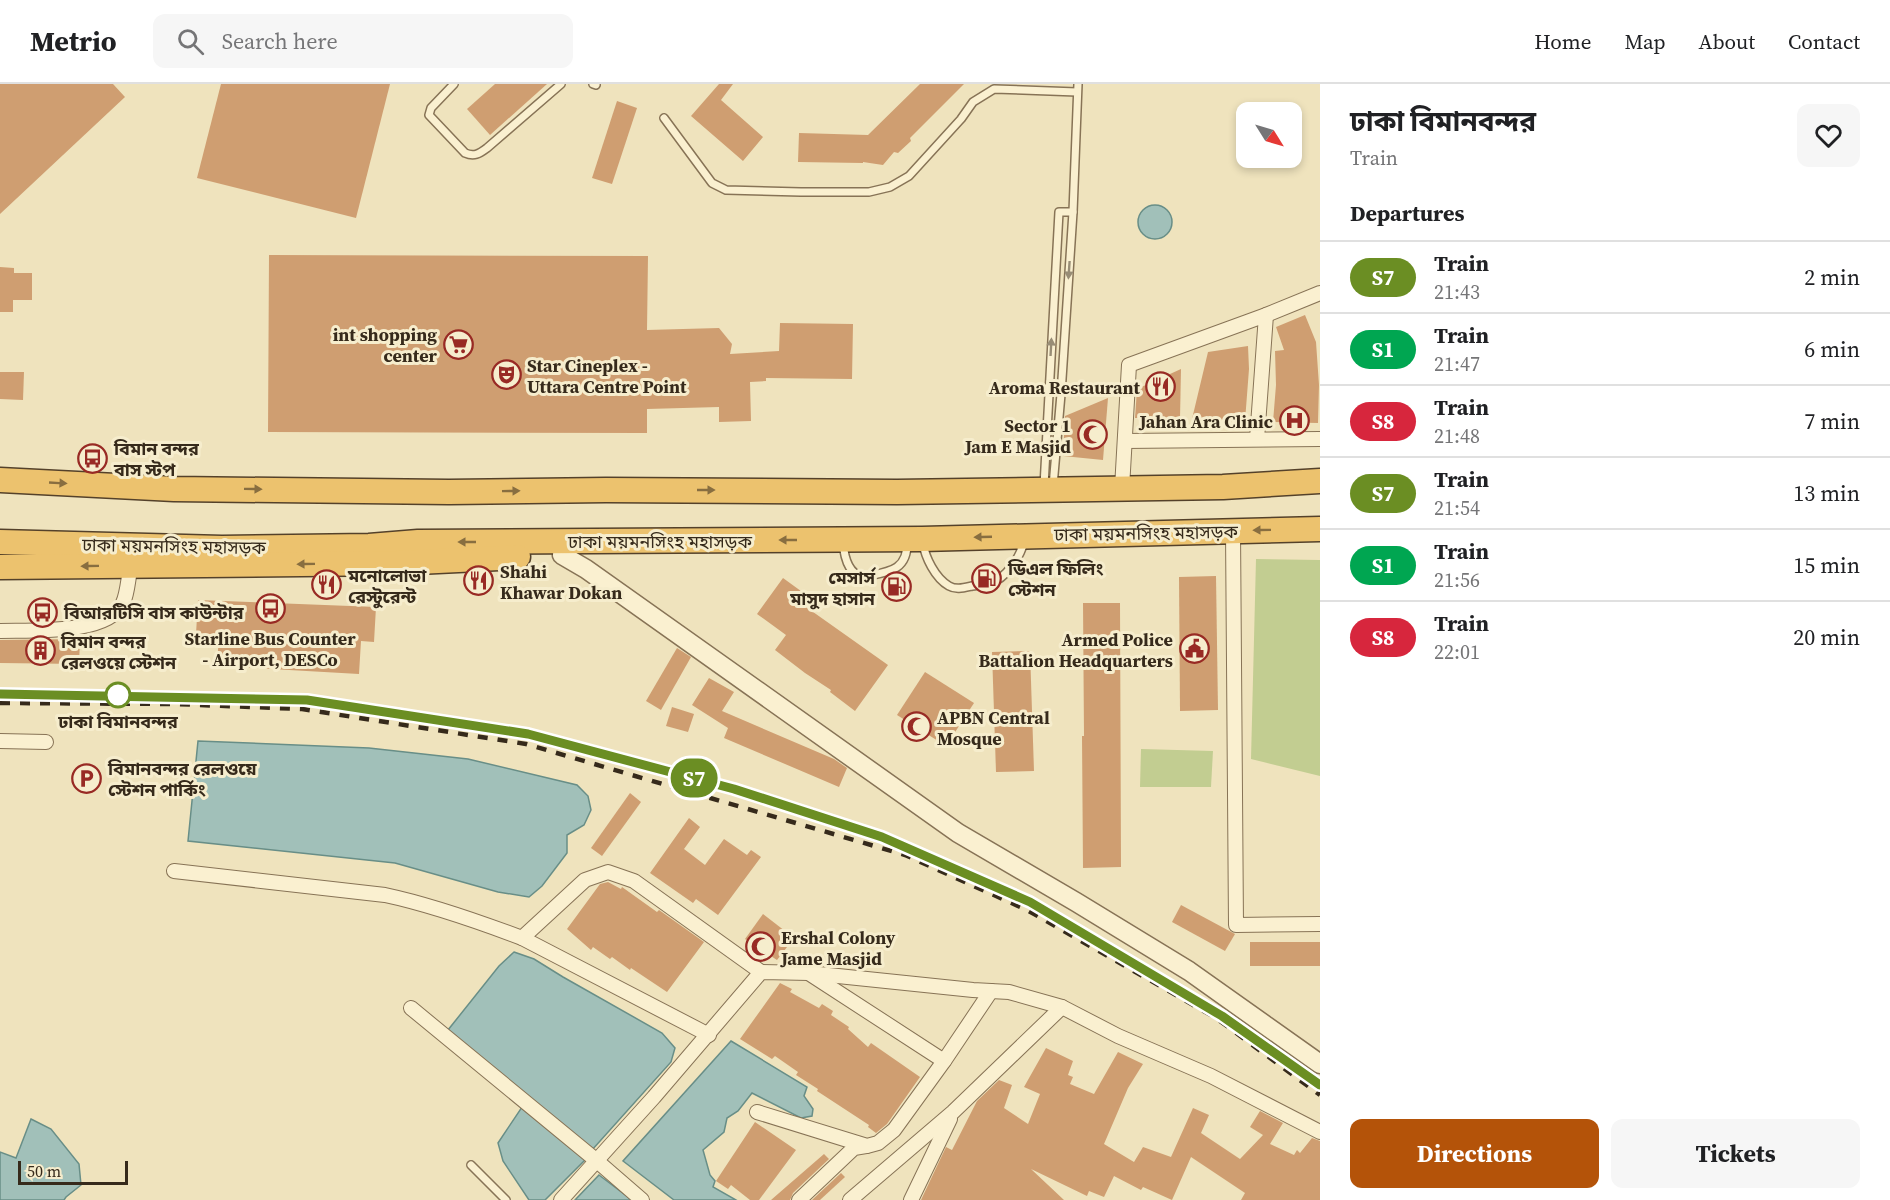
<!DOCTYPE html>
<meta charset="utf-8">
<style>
:root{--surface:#fff;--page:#f6f6f6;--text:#202124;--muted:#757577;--line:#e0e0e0;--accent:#b45309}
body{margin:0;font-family:"Source Serif 4","Noto Sans Bengali",serif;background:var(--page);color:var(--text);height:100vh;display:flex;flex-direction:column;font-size:22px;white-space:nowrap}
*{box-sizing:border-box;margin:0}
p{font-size:20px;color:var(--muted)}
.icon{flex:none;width:33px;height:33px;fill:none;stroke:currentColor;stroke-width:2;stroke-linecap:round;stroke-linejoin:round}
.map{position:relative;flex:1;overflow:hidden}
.sheet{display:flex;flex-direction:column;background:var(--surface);width:570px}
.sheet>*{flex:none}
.badge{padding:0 12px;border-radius:20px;font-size:21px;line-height:39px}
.needle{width:39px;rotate:127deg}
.buttons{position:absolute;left:1236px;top:18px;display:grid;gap:12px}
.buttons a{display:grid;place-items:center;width:66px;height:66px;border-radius:12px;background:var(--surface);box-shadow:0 3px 9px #0003;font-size:30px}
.scale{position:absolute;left:18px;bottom:15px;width:110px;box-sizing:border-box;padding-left:6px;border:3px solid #362a1b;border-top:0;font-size:16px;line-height:21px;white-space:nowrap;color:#362a1b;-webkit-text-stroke:4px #f6edcd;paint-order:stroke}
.map>.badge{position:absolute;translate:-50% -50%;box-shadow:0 0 0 3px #fff}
h2{padding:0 30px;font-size:22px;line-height:54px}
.round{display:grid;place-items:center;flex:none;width:63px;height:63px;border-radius:12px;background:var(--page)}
.summary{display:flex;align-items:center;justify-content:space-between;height:102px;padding:0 30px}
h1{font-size:28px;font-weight:700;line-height:45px}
.primary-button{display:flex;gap:12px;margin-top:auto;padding:12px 30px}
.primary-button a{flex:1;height:69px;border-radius:12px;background:var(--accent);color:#fff;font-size:24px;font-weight:700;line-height:69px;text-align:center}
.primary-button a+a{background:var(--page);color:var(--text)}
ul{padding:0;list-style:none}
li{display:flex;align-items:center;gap:18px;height:72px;padding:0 30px;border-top:2px solid var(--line)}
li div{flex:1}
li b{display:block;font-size:22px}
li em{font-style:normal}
li .badge{min-width:66px;font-weight:700;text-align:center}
header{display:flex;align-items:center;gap:36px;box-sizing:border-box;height:84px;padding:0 30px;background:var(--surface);border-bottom:2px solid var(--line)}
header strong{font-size:28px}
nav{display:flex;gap:33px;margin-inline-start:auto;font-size:21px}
.search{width:420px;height:54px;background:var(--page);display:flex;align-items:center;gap:15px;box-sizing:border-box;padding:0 21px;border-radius:12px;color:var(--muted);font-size:22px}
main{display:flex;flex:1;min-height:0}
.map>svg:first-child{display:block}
</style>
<header>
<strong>Metrio</strong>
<div class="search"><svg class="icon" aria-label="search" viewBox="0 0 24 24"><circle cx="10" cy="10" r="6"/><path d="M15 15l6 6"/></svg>Search here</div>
<nav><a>Home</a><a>Map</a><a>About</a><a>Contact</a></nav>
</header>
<main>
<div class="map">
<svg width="1320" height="1116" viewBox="0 0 1320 1116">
<rect width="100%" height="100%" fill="#efe3bd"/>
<!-- green -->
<g fill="#c2cd91">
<path d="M 1256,475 L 1320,476 L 1320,692 L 1251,675 Z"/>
<path d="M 1141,665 L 1213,667 L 1211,703 L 1140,703 Z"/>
</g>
<!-- water -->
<g fill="#a1c0b9" stroke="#688e87" stroke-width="1.5">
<circle cx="1155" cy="138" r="17"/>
<path d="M 198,657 L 369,664 L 468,675 L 577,701 L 588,712 L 591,726 L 584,741 L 567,751 L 567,769 L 542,802 L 529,813 L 498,808 L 395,779 L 188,757 Z"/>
<path d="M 514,868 L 534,875 L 563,893 L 662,949 L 675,964 L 671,978 L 592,1066 L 448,946 L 499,882 Z"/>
<path d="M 731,957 L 807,1003 L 804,1012 L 813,1025 L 812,1032 L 801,1034 L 752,1009 L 738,1027 L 727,1034 L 724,1048 L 703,1066 L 710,1091 L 715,1097 L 713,1103 L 736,1116 L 674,1116 L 623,1077 Z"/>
<path d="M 522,1023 L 585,1076 L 545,1116 L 529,1116 L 503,1077 L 498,1059 Z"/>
<path d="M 31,1035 L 51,1045 L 79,1080 L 81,1101 L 66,1113 L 64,1116 L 0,1116 L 0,1068 L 16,1074 Z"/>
<path d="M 599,1091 L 632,1116 L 575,1116 Z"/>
</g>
<!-- building -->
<g fill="#cf9e71">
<path d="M 0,0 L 113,0 L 125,13 L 0,130 Z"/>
<path d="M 221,0 L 390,0 L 356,134 L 197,94 Z"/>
<path d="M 495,0 L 547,0 L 490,51 L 467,25 Z"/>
<path d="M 719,0 L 733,0 L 721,16 L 763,53 L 743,77 L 691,32 Z"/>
<path d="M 920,0 L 964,0 L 910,54 L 911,57 L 898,69 L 894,68 L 883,81 L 863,78 L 863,79 L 798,78 L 799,49 L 868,51 Z"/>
<path d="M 617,17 L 637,24 L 612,100 L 592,94 Z"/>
<path d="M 269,171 L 648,172 L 647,246 L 719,244 L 732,260 L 730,270 L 779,267 L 780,239 L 853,240 L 852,295 L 766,294 L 766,297 L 750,298 L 751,337 L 719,338 L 719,323 L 647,325 L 647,349 L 268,348 Z"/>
<path d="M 0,183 L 14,184 L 14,189 L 32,189 L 32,216 L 13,216 L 13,228 L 0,228 Z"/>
<path d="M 1305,231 L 1316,258 L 1319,301 L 1318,339 L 1273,338 L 1276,301 L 1275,267 L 1284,266 L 1276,243 Z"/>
<path d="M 1248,262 L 1249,285 L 1245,337 L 1199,339 L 1199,335 L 1192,335 L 1208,268 Z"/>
<path d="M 1181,285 L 1180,334 L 1135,334 L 1137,305 Z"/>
<path d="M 0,288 L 24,288 L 23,316 L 0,315 Z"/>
<path d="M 1108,314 L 1103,376 L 1063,372 L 1065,332 Z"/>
<path d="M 1216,492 L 1218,626 L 1180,627 L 1179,493 Z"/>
<path d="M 783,494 L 805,510 L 799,518 L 888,581 L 855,627 L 830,608 L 831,606 L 805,589 L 775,566 L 786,551 L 757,530 Z"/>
<path d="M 198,516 L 376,523 L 374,558 L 361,557 L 359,590 L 217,582 L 219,551 L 196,550 Z"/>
<path d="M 1083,519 L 1120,519 L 1121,783 L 1083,784 L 1082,652 L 1084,652 Z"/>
<path d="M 80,555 L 79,580 L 0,579 L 0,556 Z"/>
<path d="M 677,564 L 691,573 L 661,626 L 646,617 Z"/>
<path d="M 1030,567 L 1034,687 L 996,688 L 992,568 Z"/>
<path d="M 925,588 L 974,619 L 946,662 L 897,631 Z"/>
<path d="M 709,594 L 734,608 L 722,627 L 834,675 L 847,684 L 839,703 L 724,654 L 728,644 L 692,621 Z"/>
<path d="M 672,623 L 694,630 L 688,648 L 666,642 Z"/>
<path d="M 630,709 L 641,718 L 602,772 L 591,764 Z"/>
<path d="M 689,734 L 700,743 L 684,765 L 705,781 L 724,755 L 747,771 L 751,766 L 761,773 L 718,831 L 696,815 L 693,819 L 650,789 Z"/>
<path d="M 608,798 L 621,805 L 622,803 L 657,828 L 659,826 L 704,858 L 667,908 L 631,884 L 630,886 L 612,873 L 610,875 L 593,863 L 591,866 L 567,845 L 600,800 Z"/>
<path d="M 1181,821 L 1235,850 L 1225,867 L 1172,838 Z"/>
<path d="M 763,830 L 794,854 L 777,876 L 745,855 Z"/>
<rect x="1250" y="858" width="70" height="24"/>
<path d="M 780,899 L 792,905 L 790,908 L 819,924 L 822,920 L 833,927 L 831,931 L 849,943 L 848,945 L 868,963 L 871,959 L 920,993 L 887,1040 L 876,1049 L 868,1043 L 869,1041 L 817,1007 L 818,1005 L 796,991 L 798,988 L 775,972 L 772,975 L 740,955 Z"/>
<path d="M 1046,964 L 1073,977 L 1068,991 L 1073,993 L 1070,1000 L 1094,1010 L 1118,968 L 1143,980 L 1128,1004 L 1104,1060 L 1134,1078 L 1143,1063 L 1171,1073 L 1193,1024 L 1209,1031 L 1201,1049 L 1240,1075 L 1263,1051 L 1250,1043 L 1260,1027 L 1283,1039 L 1270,1060 L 1294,1071 L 1297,1066 L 1300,1069 L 1312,1054 L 1320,1057 L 1320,1116 L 1241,1116 L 1245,1109 L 1191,1073 L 1172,1116 L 1143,1103 L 1141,1106 L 1114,1092 L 1104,1113 L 1089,1107 L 1087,1112 L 1031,1085 L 1064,1116 L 921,1116 L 946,1063 L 952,1066 L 977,1017 L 999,996 L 1012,1001 L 1004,1024 L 1028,1040 L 1040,1010 L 1024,1003 Z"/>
<path d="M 755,1038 L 796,1066 L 759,1116 L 750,1116 L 731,1101 L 728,1105 L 716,1097 Z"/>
<path d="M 824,1070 L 829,1075 L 793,1109 L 790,1116 L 771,1116 Z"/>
<path d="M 841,1089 L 845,1093 L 820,1116 L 812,1116 Z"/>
</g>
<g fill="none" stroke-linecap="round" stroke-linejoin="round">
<defs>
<g id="service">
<path d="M 454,0 L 431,24 L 429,31 L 465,69 C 474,73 479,70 487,64 L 561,0"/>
<path d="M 593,0 L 596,1"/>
<path d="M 664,34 L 712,99 L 726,106 L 801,108 L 869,108 L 890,103 L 909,92 L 961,35 L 973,18 L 994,5 L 1077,8"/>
<path d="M 1044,402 L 1059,128 L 1073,128"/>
<path d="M 1053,402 L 1061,310 L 1073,128 L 1078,0"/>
<path d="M 843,458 C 844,471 848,490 863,493 C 886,488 908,488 907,458"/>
<path d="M 923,459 C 925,473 935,494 949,502 C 956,506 963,504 972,502 C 978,501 984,501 990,499 C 1006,495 1021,472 1024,457"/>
<path d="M 471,1081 L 506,1116"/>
</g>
<g id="minor">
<path d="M 1257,355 L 1266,231"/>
<path d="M 1125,357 L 1320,355"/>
<path d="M 1122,404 L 1129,281 L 1266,231 L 1320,209"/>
<path d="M 1233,447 L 1236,841 L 1320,840"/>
<path d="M 0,547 C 31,546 108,551 123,519 C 128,508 128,493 131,482"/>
<path d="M 0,657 L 46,658"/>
<path d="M 174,787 L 385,811 C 432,821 477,837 522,854 L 585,796 L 608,788 L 634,797 L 761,888"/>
<path d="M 522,854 L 709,951"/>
<path d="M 810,890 L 944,977"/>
<path d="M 411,924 L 597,1077 L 642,1116"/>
<path d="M 757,1028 L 867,1062 L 878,1059 L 894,1046 L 944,977 L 991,907"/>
<path d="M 561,1116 L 654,1013 L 761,888 L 809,889 L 973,906 L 1009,908 L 1062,923 L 1118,952 L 1211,992 L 1320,1048"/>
<path d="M 799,1116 L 854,1064 L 866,1062"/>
<path d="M 850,1116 L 953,1028 L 1062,923"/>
<path d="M 911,1116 L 950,1035"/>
</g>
<path id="tertiary" d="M 562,471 L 586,485 L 958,749 L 1076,818 L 1189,887 L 1320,980"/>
<g id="trunk">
<path d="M 0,396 L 174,405 L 449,408 L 606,406 L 897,408 L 1223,403 L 1320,397"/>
<path d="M 0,458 L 222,464 L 369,462 L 418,458 L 922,455 L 1320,445"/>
<path d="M 0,483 L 397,479 L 518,473"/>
</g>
</defs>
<!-- service casing -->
<use href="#service" stroke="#877356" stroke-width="10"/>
<!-- minor casing -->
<use href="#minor" stroke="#877356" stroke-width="16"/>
<!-- tertiary casing -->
<use href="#tertiary" stroke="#877356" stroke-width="21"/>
<!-- trunk casing -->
<use href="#trunk" stroke="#54412a" stroke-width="27"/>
<!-- service -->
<use href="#service" stroke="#faf0d0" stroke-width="7"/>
<!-- minor -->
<use href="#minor" stroke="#faf0d0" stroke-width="14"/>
<!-- tertiary -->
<use href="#tertiary" stroke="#faf0d0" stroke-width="18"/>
<!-- trunk -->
<use href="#trunk" stroke="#ecc26e" stroke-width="24"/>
<!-- rail -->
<g stroke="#362a1b" stroke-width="4.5" stroke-dasharray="10 10" stroke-linecap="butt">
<path d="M 0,610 L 78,610"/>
<path d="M 264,615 L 307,616 L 528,650 L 734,705 L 882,753 L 915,767"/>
<path d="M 0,619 L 175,620 L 302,625 L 526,660 L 905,771 L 1027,826 L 1216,934 L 1320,1011"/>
</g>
</g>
<!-- one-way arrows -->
<defs><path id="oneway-solid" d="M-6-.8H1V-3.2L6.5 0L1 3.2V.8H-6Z" transform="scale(1.5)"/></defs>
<g fill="#988d76">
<use href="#oneway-solid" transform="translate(1069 186) rotate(94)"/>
<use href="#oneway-solid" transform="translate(1051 263) rotate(-87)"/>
</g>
<g fill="#886e40">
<use href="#oneway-solid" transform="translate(58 399) rotate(3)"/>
<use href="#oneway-solid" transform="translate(253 405) rotate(1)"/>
<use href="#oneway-solid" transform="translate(706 406)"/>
<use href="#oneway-solid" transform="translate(511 407) rotate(-1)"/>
<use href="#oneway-solid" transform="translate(1262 446) rotate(179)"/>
<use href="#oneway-solid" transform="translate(983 453) rotate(178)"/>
<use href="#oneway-solid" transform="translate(788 456) rotate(180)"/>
<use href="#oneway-solid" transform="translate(467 458) rotate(180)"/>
<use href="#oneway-solid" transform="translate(306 480) rotate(179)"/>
<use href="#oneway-solid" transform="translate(90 482) rotate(179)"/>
</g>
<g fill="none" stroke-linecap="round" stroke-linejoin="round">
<defs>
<path id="line" d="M 0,610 L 307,616 L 528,650 L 734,705 L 882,753 L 1030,818 L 1222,932 L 1320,1001"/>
</defs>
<!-- line casing -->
<use href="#line" stroke="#fff" stroke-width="14"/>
<!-- line -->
<use href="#line" stroke="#6b8e23" stroke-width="9"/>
</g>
<!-- icons -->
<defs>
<symbol id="supermarket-ring" viewBox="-11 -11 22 22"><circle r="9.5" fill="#f6edcd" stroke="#982a24" stroke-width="1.5"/><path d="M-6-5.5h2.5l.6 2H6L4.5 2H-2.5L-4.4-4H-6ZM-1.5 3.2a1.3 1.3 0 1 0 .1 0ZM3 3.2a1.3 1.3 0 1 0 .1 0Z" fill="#982a24"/></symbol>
<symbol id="theatre-ring" viewBox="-11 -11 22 22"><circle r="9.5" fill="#f6edcd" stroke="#982a24" stroke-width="1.5"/><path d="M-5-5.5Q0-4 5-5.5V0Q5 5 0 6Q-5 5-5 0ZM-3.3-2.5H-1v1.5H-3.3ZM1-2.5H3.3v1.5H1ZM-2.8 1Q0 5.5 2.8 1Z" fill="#982a24"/></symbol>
<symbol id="restaurant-ring" viewBox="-11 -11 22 22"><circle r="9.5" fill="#f6edcd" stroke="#982a24" stroke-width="1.5"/><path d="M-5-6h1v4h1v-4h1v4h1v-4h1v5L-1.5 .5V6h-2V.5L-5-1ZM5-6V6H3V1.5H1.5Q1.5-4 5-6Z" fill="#982a24"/></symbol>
<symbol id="hospital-ring" viewBox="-11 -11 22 22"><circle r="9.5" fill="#f6edcd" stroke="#982a24" stroke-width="1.5"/><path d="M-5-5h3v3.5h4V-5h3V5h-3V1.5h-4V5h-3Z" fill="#982a24"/></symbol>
<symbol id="mosque-ring" viewBox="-11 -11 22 22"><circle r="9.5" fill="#f6edcd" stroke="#982a24" stroke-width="1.5"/><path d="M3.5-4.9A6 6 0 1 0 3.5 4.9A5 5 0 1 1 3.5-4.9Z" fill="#982a24"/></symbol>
<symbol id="bus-ring" viewBox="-11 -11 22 22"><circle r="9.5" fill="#f6edcd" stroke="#982a24" stroke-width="1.5"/><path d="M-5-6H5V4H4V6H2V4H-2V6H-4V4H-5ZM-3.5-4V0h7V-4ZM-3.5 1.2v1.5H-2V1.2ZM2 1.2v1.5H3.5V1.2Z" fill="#982a24"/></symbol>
<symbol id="fuel-ring" viewBox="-11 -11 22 22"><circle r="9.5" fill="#f6edcd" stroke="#982a24" stroke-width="1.5"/><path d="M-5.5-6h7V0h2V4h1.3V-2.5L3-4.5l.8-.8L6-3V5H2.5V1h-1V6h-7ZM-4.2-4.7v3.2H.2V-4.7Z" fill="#982a24"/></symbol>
<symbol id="civic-ring" viewBox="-11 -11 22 22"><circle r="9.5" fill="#f6edcd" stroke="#982a24" stroke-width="1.5"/><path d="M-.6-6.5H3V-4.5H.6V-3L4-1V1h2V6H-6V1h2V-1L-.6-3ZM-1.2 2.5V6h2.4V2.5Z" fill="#982a24"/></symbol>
<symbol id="building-ring" viewBox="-11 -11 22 22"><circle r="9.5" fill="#f6edcd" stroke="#982a24" stroke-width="1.5"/><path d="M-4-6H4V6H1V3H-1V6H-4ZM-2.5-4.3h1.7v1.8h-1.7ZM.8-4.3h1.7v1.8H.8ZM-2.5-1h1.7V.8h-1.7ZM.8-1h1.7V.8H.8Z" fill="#982a24"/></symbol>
<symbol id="parking-ring" viewBox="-11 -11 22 22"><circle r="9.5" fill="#f6edcd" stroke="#982a24" stroke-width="1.5"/><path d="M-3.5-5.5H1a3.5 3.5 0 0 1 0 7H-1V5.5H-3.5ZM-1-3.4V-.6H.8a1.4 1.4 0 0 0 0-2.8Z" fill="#982a24"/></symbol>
</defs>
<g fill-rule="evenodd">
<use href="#supermarket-ring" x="442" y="244" width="33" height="33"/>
<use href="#theatre-ring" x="490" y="274" width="33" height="33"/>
<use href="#restaurant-ring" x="1144" y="286" width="33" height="33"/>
<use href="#hospital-ring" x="1278" y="320" width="33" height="33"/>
<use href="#mosque-ring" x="1076" y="334" width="33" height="33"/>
<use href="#bus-ring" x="76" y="358" width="33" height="33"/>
<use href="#fuel-ring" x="970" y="478" width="33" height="33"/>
<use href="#restaurant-ring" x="462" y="480" width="33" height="33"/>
<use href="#restaurant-ring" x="310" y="484" width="33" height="33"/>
<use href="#fuel-ring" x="880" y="486" width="33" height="33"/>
<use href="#bus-ring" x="254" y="508" width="33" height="33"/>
<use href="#bus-ring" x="26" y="512" width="33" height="33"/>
<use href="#civic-ring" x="1178" y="548" width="33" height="33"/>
<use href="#building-ring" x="24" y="550" width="33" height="33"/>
<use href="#mosque-ring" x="900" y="626" width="33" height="33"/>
<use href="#parking-ring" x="70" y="678" width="33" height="33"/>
<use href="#mosque-ring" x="744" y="846" width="33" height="33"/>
</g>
<!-- markers -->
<circle fill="#fff" stroke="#6b8e23" stroke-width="3" cx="118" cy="611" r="12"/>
<g text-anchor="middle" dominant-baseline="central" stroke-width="6" stroke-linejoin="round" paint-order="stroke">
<!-- poi labels -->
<g font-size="18" font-weight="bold" fill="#362a1b" stroke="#f6edcd" text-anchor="start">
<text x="437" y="250" text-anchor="end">int shopping<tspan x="437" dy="21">center</tspan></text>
<text x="527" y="281">Star Cineplex -<tspan x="527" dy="21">Uttara Centre Point</tspan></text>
<text x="1140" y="303" text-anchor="end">Aroma Restaurant</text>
<text x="1273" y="337" text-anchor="end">Jahan Ara Clinic</text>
<text x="1071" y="341" text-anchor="end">Sector 1<tspan x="1071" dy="21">Jam E Masjid</tspan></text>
<text x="114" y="364">বিমান বন্দর<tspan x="114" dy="21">বাস স্টপ</tspan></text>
<text x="1008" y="484">ডিএল ফিলিং<tspan x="1008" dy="21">স্টেশন</tspan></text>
<text x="500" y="487">Shahi<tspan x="500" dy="21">Khawar Dokan</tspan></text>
<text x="348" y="491">মনোলোভা<tspan x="348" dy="21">রেস্টুরেন্ট</tspan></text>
<text x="875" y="493" text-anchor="end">মেসার্স<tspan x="875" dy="21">মাসুদ হাসান</tspan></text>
<text x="64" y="528">বিআরটিসি বাস কাউন্টার</text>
<text x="270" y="554" text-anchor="middle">Starline Bus Counter<tspan x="270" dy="21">- Airport, DESCo</tspan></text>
<text x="1173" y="555" text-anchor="end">Armed Police<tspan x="1173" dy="21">Battalion Headquarters</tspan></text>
<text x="61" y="557">বিমান বন্দর<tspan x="61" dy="21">রেলওয়ে স্টেশন</tspan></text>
<text x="937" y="633">APBN Central<tspan x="937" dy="21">Mosque</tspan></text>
<text x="108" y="684">বিমানবন্দর রেলওয়ে<tspan x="108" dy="21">স্টেশন পার্কিং</tspan></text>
<text x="781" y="853">Ershal Colony<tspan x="781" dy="21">Jame Masjid</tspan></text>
</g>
<!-- street labels -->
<g font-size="18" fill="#362a1b" stroke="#f6edcd">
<text transform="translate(1146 449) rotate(-1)">ঢাকা ময়মনসিংহ মহাসড়ক</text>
<text x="660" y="457">ঢাকা ময়মনসিংহ মহাসড়ক</text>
<text transform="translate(174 462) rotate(1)">ঢাকা ময়মনসিংহ মহাসড়ক</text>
</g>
<!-- stop labels -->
<g font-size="18" font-weight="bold" fill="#362a1b" stroke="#f6edcd">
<text x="118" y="637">ঢাকা বিমানবন্দর</text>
</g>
</g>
</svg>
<div class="buttons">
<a><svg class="needle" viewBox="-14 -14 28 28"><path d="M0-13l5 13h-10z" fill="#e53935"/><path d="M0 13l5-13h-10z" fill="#757577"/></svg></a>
</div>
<div class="scale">50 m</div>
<b class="badge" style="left:694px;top:694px;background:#6b8e23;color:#fff">S7</b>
</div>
<section class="sheet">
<div class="summary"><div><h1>ঢাকা বিমানবন্দর</h1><p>Train</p></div><a class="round"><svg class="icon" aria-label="heart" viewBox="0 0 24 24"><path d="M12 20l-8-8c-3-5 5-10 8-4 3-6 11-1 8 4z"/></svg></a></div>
<h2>Departures</h2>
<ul>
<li><span class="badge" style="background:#6b8e23;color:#fff">S7</span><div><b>Train</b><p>21:43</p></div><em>2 min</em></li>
<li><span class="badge" style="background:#00a651;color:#fff">S1</span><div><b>Train</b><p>21:47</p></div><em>6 min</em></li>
<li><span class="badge" style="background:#d7263d;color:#fff">S8</span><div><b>Train</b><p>21:48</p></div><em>7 min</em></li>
<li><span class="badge" style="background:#6b8e23;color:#fff">S7</span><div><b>Train</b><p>21:54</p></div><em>13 min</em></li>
<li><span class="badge" style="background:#00a651;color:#fff">S1</span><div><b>Train</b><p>21:56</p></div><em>15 min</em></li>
<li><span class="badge" style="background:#d7263d;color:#fff">S8</span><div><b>Train</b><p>22:01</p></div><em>20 min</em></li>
</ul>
<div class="primary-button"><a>Directions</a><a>Tickets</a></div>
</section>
</main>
